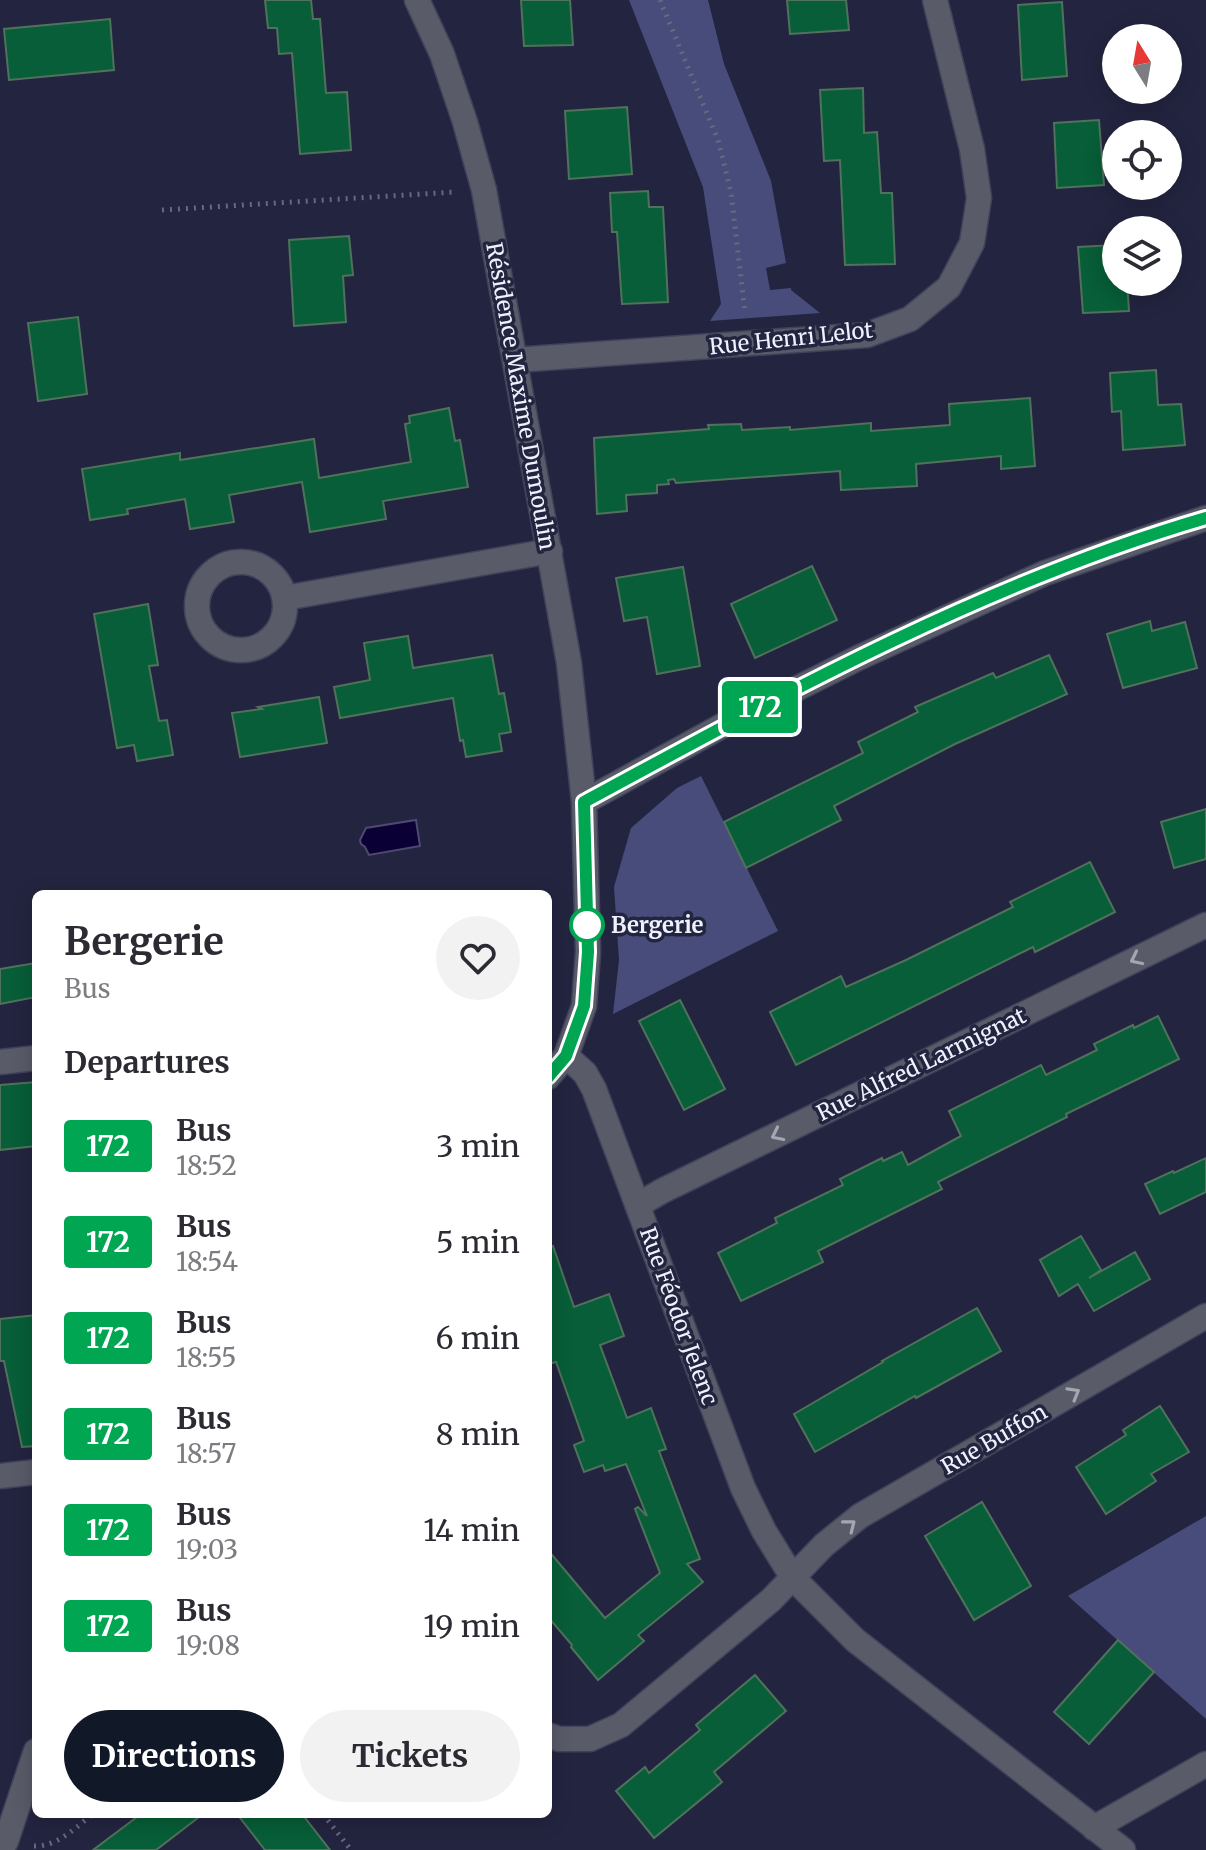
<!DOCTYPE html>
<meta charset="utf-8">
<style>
:root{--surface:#fff;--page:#f2f2f3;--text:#2b2b33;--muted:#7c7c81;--accent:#111827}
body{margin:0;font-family:Merriweather,serif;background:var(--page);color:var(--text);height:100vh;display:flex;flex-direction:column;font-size:30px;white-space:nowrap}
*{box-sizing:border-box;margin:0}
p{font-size:26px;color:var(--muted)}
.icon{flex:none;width:44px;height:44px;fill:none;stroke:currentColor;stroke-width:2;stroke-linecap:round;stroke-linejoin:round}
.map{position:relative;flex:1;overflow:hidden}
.details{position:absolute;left:32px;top:890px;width:520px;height:928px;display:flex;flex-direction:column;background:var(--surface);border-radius:12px;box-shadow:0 4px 20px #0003}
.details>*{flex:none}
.badge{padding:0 16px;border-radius:6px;font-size:28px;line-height:52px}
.needle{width:52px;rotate:349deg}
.fabs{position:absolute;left:1102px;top:24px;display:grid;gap:16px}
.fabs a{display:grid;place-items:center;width:80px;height:80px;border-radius:50%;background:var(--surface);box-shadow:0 4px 20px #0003;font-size:40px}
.map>.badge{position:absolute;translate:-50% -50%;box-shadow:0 0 0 4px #fff}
h2{padding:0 32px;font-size:30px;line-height:72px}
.round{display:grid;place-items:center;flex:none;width:84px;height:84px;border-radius:42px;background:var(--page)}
.head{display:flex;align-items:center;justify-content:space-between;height:136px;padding:0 32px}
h1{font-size:38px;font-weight:700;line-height:60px}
.action{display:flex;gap:16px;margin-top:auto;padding:16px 32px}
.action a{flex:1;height:92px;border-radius:48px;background:var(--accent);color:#fff;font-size:32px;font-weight:700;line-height:92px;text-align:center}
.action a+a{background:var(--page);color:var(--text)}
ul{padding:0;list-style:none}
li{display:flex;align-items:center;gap:24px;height:96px;padding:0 32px}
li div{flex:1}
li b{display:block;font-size:30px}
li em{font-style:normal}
li .badge{min-width:88px;font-weight:700;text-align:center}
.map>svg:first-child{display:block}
</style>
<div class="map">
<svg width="1206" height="1850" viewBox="0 0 1206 1850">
<rect width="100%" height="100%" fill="#232540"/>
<!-- green -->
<g fill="#484c7b">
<path d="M 629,0 L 708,0 L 724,64 L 771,181 L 786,263 L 766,268 L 770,290 L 791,288 L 791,290 L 820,313 L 710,321 L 721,304 L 703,187 Z"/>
<path d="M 701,776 L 778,931 L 613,1014 L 619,960 L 614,887 L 631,828 L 677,788 Z"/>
<path d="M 1206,1516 L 1206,1719 L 1068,1596 Z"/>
</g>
<!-- water -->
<path fill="#0a0035" stroke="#4f4871" stroke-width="2" d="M 416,820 L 420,846 L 369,855 L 365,847 L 361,844 L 360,840 L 366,828 Z"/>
<!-- building -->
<g fill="#075e38" stroke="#50715c" stroke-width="2">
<path d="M 265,0 L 311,0 L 313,19 L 320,19 L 326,93 L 347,92 L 351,150 L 300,154 L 292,53 L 279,54 L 277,28 L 268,28 Z"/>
<path d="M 521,0 L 570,0 L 573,45 L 524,46 Z"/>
<path d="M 787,0 L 846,0 L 849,30 L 790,34 Z"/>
<path d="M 1062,2 L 1067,76 L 1022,80 L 1018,5 Z"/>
<path d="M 110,19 L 114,70 L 9,80 L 4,29 Z"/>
<path d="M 863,88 L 864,133 L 877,132 L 881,193 L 892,193 L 895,264 L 845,265 L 840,160 L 824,161 L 820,90 Z"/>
<path d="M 627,107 L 632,174 L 569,179 L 565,111 Z"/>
<path d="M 1099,120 L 1104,185 L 1057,188 L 1054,123 Z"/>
<path d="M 648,191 L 649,207 L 663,207 L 668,302 L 622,304 L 617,232 L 612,232 L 610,193 Z"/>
<path d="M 349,236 L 353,275 L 343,276 L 346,322 L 294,326 L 289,240 Z"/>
<path d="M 1116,245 L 1116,282 L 1127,282 L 1129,311 L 1083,313 L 1078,247 Z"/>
<path d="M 78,317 L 87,394 L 38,401 L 28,323 Z"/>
<path d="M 1156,370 L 1158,405 L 1181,404 L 1185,445 L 1123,450 L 1121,411 L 1112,412 L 1110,373 Z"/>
<path d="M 1030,398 L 1035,466 L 1001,469 L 1001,456 L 916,464 L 917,486 L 841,490 L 840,471 L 676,483 L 674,479 L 668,480 L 669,484 L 657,485 L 657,493 L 626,495 L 627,511 L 597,514 L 594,438 L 709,429 L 708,425 L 741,424 L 742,430 L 790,427 L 790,430 L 871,423 L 871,431 L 950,425 L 949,404 Z"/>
<path d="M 449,408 L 455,441 L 460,440 L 468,487 L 383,501 L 386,519 L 310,532 L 302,482 L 229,495 L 234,522 L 190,529 L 185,499 L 127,509 L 128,514 L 90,520 L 82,469 L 180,453 L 180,460 L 314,439 L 319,478 L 411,462 L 405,424 L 410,423 L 409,416 Z"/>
<path d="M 812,566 L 837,620 L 755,658 L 731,604 Z"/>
<path d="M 683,567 L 700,666 L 657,674 L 647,617 L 624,621 L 616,578 Z"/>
<path d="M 148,604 L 158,665 L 149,666 L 159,721 L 167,720 L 173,755 L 137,761 L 134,745 L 117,748 L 94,614 Z"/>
<path d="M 1150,621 L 1152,631 L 1185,622 L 1197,668 L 1123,688 L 1107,634 Z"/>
<path d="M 408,636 L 413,668 L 492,655 L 499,694 L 504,693 L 511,732 L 499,734 L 502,751 L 466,757 L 463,740 L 460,741 L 453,698 L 340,718 L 334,687 L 370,680 L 364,643 Z"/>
<path d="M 1049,655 L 1067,694 L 955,744 L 834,806 L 841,820 L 746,868 L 724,822 L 863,753 L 858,742 L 918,712 L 915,707 L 993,673 L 996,678 Z"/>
<path d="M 319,697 L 327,743 L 240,757 L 232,713 L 262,709 L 258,707 Z"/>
<path d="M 1206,809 L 1206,859 L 1174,868 L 1161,822 Z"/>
<path d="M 1090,862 L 1115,912 L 1035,952 L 1033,947 L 796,1065 L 770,1012 L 841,976 L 846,987 L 906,960 L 1013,907 L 1010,902 Z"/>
<path d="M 36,963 L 36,997 L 0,1004 L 0,969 Z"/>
<path d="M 680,1000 L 725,1089 L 684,1110 L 639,1021 Z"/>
<path d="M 1158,1016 L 1179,1059 L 1066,1114 L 1067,1117 L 938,1182 L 942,1189 L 818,1251 L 823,1262 L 741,1301 L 718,1253 L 777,1223 L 775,1218 L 843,1185 L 840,1179 L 882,1158 L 883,1161 L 902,1152 L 908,1165 L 961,1136 L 949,1111 L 1041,1065 L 1046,1075 L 1097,1050 L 1094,1044 L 1133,1025 L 1134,1028 Z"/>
<path d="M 36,1082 L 36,1146 L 0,1150 L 0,1085 Z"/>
<path d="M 1206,1158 L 1206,1192 L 1160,1214 L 1145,1184 L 1173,1171 L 1174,1173 Z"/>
<path d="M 1081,1236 L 1101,1270 L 1089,1278 L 1135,1252 L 1150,1279 L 1094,1311 L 1078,1284 L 1059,1296 L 1040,1260 Z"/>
<path d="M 553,1246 L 574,1307 L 609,1294 L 624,1336 L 600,1345 L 627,1418 L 651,1408 L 666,1449 L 659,1451 L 700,1559 L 687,1564 L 703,1582 L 638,1635 L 644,1641 L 598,1680 L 571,1647 L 572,1645 L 548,1617 L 548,1550 L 605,1618 L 660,1573 L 635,1509 L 638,1507 L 647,1516 L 626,1464 L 605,1471 L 603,1465 L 584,1472 L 574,1445 L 584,1441 L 556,1362 L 548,1364 L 548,1247 Z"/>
<path d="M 977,1308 L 1001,1351 L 916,1398 L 915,1396 L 815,1452 L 794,1414 L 883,1362 L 882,1361 Z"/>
<path d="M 36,1315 L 36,1446 L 22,1447 L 4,1361 L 0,1361 L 0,1319 Z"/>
<path d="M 1160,1406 L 1189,1452 L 1151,1474 L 1156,1481 L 1106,1514 L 1076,1467 L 1126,1435 L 1123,1430 Z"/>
<path d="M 982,1502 L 1031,1586 L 974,1620 L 925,1536 Z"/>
<path d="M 1118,1640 L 1154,1672 L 1089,1744 L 1054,1712 Z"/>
<path d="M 755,1675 L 786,1711 L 714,1772 L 722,1782 L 654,1838 L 616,1791 L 645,1767 L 649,1773 L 700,1730 L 696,1725 Z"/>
<path d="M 141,1814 L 203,1814 L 156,1850 L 93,1850 Z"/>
<path d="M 237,1814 L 302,1814 L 330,1850 L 265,1850 Z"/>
</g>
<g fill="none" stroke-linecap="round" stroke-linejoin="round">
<defs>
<g id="street">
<path d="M 417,0 L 442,54 L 465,122 L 484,190 L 569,663 L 584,802"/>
<path d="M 515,360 L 867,335 L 910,319 L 949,287 L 972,243 L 979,198 L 972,149 L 935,0"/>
<circle cx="241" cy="606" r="44"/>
<path d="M 285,598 L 550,551"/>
<path d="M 566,1056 L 585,1073 L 594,1089 L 743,1488 L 764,1531 L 793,1578 L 855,1640 L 1123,1850"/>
<path d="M 0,1062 L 36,1058"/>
<path d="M 548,1077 L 566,1056 L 584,1006 L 588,952 L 584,802 L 720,727 L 858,658 L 1045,573 L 1206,518"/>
<path d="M 638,1205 L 662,1191 L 1206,925"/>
<path d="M 0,1476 L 36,1472"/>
<path d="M 548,1735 L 559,1739 L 590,1739 L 621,1725 L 771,1600 L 824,1545 L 860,1516 L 1206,1316"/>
<path d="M 1094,1828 L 1206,1764"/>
<path d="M 0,1850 L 6,1841 L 36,1751"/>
</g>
</defs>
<!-- street casing -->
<use href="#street" stroke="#40425a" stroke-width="27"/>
<!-- path -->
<g stroke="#67697e" stroke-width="5" stroke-dasharray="2 6" stroke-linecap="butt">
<path d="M 660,0 L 718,140 L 731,192 L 745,313"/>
<path d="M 162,210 L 455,192"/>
<path d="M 323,1814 L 351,1850"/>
<path d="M 34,1846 C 57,1847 76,1827 93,1814"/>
</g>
<!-- street -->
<use href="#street" stroke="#595b69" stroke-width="24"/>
</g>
<!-- one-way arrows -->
<defs><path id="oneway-chevron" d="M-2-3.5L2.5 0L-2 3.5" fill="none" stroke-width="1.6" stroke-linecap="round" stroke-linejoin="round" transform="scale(2)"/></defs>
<g stroke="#a4a6b2">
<use href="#oneway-chevron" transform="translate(1136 959) rotate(154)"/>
<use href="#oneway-chevron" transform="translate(777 1135) rotate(154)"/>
<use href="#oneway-chevron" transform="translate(1074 1393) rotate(-30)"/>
<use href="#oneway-chevron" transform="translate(850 1525) rotate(-38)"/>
</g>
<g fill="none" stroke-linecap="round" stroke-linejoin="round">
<defs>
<path id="line" d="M 548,1077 L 566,1056 L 584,1006 L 588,952 L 584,802 C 783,694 987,582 1206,518"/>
</defs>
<!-- line casing -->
<use href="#line" stroke="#fff" stroke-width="18"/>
<!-- line -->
<use href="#line" stroke="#00a651" stroke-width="12"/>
</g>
<!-- markers -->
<circle fill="#fff" stroke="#00a651" stroke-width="4" cx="587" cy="925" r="16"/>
<g text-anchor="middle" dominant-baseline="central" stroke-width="7" stroke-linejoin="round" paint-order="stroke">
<!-- street labels -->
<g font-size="22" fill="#eff1fc" stroke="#232540">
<text transform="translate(791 338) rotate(-6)">Rue Henri Lelot</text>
<text transform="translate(521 396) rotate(80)">Résidence Maxime Dumoulin</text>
<text transform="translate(921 1064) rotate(-26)">Rue Alfred Larmignat</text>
<text transform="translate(679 1316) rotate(70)">Rue Féodor Jelenc</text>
<text transform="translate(994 1439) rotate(-30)">Rue Buffon</text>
</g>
<!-- stop labels -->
<g font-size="22" font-weight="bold" fill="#eff1fc" stroke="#232540" text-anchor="start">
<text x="611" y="925">Bergerie</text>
</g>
</g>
</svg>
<div class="fabs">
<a><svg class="needle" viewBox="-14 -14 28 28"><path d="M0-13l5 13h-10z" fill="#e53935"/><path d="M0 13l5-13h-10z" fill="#7c7c81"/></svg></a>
<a><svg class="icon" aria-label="locate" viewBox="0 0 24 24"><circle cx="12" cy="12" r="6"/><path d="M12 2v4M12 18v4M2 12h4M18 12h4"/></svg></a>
<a><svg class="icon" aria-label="layers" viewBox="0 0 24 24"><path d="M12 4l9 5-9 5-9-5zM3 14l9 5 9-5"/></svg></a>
</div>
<b class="badge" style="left:760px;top:707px;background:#00a651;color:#fff">172</b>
<section class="details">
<div class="head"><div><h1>Bergerie</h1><p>Bus</p></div><a class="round"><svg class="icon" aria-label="heart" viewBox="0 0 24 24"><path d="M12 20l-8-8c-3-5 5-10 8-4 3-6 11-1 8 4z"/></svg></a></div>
<h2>Departures</h2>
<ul>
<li><span class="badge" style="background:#00a651;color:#fff">172</span><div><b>Bus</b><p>18:52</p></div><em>3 min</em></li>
<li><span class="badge" style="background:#00a651;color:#fff">172</span><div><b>Bus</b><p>18:54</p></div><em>5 min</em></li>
<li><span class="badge" style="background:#00a651;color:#fff">172</span><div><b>Bus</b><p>18:55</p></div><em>6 min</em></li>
<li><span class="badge" style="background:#00a651;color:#fff">172</span><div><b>Bus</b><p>18:57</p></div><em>8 min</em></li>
<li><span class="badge" style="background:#00a651;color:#fff">172</span><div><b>Bus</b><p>19:03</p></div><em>14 min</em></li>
<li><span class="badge" style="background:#00a651;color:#fff">172</span><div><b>Bus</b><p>19:08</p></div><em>19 min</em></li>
</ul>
<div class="action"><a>Directions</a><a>Tickets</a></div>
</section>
</div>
